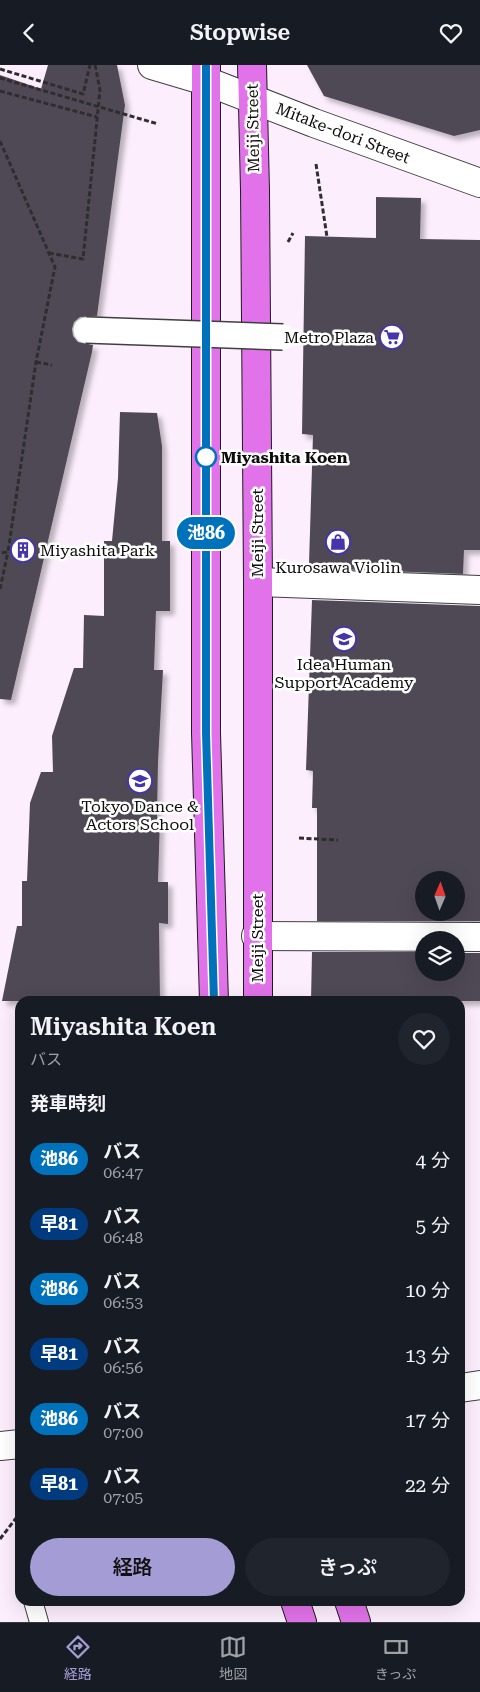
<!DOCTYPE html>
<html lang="ja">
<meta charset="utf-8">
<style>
:root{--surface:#171b24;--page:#20242c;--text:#f1f3f6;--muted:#9ea1a6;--line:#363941;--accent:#a49dd5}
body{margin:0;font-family:"Roboto Serif","Noto Sans JP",serif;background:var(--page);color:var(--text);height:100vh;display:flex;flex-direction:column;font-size:19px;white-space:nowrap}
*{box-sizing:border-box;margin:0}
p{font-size:16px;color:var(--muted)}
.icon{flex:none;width:28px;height:28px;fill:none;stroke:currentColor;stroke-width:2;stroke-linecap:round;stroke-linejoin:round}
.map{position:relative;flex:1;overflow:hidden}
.sheet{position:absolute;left:15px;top:931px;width:450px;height:610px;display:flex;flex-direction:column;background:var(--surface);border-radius:15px;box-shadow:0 5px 20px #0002}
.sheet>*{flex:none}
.badge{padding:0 10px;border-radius:16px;font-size:18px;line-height:32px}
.needle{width:32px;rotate:2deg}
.buttons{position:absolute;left:415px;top:806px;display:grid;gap:10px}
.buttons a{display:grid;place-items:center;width:50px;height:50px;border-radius:50%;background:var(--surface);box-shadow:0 5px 20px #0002;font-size:25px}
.map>.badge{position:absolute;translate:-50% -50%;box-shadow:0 0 0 2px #fff}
h2{padding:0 15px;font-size:19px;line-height:45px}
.round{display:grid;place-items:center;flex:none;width:52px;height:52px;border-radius:26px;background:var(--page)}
.headline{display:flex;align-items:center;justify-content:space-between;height:85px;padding:0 15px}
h1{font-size:24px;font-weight:600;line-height:38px}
.button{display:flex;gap:10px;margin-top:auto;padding:10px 15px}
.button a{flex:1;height:58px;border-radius:30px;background:var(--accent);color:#111;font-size:20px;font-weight:600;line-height:58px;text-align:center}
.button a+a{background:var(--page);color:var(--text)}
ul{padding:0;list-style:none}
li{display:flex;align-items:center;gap:15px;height:65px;padding:0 15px}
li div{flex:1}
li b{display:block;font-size:19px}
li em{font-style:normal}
li .badge{min-width:55px;font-weight:700;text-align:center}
header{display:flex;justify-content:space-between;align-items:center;height:65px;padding:0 15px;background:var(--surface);font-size:22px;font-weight:600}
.menu{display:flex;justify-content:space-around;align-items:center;height:70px;border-top:1px solid var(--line);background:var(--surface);font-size:14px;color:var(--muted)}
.menu a{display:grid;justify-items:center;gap:2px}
.menu .current{color:var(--accent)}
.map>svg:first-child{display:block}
</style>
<header><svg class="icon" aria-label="back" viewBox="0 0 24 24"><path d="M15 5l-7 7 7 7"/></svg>Stopwise<svg class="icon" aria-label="heart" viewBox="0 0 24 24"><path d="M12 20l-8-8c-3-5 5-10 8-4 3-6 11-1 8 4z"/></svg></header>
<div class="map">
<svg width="480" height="1557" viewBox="0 0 480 1557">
<defs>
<filter id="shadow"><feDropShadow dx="4.5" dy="4.5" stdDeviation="2.5" flood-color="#0004"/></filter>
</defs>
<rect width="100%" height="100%" fill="#fdeefd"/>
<!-- building -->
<g fill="#504a54" fill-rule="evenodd" filter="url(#shadow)">
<path d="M 48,0 L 117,0 L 125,40 L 97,251 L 80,252 L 74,257 L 72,264 L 73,271 L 78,277 L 93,280 L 92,287 L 11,635 L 0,634 L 0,10 L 41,24 Z"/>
<path d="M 307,0 L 480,0 L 480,65 L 454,71 L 324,31 Z"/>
<path d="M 376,132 L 421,133 L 420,174 L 480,175 L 480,485 L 464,485 L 463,509 L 312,503 L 312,499 L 309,499 L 313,370 L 302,369 L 305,171 L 376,173 Z"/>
<path d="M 120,347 L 157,348 L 162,381 L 162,476 L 170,476 L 170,546 L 156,546 L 154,605 L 163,605 L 158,697 L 157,752 L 160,752 L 158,817 L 168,817 L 168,859 L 159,858 L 160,936 L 2,936 L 17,861 L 22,861 L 22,816 L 27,816 L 30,738 L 41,707 L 53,707 L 52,671 L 74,603 L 83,603 L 84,550 L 104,551 L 104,476 L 112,476 L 118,413 Z"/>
<path d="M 312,535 L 480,541 L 480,856 L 317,856 L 317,743 L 312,743 L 313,706 L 306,705 ZM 424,815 L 456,815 L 456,848 L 424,848 Z"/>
<path d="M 312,887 L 424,887 L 424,908 L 456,908 L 456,888 L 480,888 L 480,936 L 311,936 Z"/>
</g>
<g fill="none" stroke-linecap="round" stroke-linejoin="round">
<defs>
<path id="service" d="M 33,1536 L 39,1557"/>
<g id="minor">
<path d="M 258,517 L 480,525"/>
<path d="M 256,871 L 480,872"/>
</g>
<g id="tertiary">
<path d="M 152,0 L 206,16 L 314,58 L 480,118"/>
<path d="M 460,1323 L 480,1320"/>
<path d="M 0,1381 L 20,1379"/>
</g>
<g id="primary">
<path d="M 206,0 L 206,668 L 214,936"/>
<path d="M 252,0 L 255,125 L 258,517 L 258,936"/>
<path d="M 295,1536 L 302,1557"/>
<path d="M 349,1536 L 356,1557"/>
</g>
</defs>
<!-- service casing -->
<use href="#service" stroke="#3f3f3f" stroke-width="20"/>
<!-- minor casing -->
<use href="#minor" stroke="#3f3f3f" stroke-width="30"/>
<!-- tertiary casing -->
<use href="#tertiary" stroke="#3f3f3f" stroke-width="30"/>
<!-- primary casing -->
<use href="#primary" stroke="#1d1d1d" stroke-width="30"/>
<!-- path -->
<g stroke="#2e2e2e" stroke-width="3" stroke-dasharray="5 2.5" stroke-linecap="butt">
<path d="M 0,4 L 83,29 L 90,0"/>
<path d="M 0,26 L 97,52"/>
<path d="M 0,76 L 55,202 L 36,297 L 8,487 L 0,488"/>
<path d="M 316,99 L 327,172"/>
<path d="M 288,177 L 293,168"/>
<path d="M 49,188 L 83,194 L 100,25 L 95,0"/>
<path d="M 36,297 L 52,300"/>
<path d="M 0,524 L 8,487"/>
<path d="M 299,773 L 338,775"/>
<path d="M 0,1474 L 20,1448"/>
</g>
<!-- service -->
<use href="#service" stroke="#fff" stroke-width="18"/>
<!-- minor -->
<use href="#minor" stroke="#fff" stroke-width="28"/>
<!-- tertiary -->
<use href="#tertiary" stroke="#fff" stroke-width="28"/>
<!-- primary -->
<use href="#primary" stroke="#e172e9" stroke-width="28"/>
<defs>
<path id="pedestrian-bridge" d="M 86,265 L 283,272"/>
</defs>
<!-- pedestrian-bridge casing -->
<use href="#pedestrian-bridge" stroke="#3f3f3f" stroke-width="28" stroke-linecap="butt"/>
<!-- path-bridge -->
<path stroke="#2e2e2e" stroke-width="3" stroke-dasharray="5 2.5" stroke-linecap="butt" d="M 0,13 L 158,59"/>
<!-- pedestrian-bridge -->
<use href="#pedestrian-bridge" stroke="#fff" stroke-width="25"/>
</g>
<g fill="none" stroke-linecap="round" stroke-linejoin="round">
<defs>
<path id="line" d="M 206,0 L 206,668 L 214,936"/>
</defs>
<!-- line casing -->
<use href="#line" stroke="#fff" stroke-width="11"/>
<!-- line -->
<use href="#line" stroke="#0072bc" stroke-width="8"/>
</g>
<!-- icons -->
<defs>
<symbol id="supermarket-ring" viewBox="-11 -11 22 22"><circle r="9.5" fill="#fff" stroke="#4534ac" stroke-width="1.5"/><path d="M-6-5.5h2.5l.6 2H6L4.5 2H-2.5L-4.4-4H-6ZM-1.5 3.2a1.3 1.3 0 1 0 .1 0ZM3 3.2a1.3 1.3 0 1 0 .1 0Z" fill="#4534ac"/></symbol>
<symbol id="shop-ring" viewBox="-11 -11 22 22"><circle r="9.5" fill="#fff" stroke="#4534ac" stroke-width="1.5"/><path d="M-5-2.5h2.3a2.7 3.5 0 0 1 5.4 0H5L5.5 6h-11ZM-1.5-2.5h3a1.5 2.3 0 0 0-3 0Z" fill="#4534ac"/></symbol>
<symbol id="building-ring" viewBox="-11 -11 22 22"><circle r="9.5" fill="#fff" stroke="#4534ac" stroke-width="1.5"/><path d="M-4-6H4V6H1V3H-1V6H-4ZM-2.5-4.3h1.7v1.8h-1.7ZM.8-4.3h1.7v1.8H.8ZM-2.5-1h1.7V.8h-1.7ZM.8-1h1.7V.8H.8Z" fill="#4534ac"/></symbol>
<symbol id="university-ring" viewBox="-11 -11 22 22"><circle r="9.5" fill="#fff" stroke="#4534ac" stroke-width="1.5"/><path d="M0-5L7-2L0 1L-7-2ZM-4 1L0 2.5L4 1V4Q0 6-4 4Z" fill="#4534ac"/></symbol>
</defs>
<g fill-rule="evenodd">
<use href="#supermarket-ring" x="378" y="258" width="28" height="28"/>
<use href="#shop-ring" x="324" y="463" width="28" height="28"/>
<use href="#building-ring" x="9" y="471" width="28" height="28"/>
<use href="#university-ring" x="330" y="560" width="28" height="28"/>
<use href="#university-ring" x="126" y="702" width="28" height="28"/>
</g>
<!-- markers -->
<circle fill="#fff" stroke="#0072bc" stroke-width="2.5" cx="206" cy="392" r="10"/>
<g text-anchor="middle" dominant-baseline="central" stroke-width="5" stroke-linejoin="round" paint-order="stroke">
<!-- street labels -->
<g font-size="16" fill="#0c0c0c" stroke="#fff">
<text transform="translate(253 63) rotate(-91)">Meiji Street</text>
<text transform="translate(343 68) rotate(21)">Mitake-dori Street</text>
<text transform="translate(257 468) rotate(-90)">Meiji Street</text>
<text transform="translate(257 873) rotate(-90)">Meiji Street</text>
</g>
<!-- poi labels -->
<g font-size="16" fill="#0c0c0c" stroke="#fff">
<text x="374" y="272" text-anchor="end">Metro Plaza</text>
<text x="40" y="485" text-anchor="start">Miyashita Park</text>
<text x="338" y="502">Kurosawa Violin</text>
<text x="344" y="599">Idea Human<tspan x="344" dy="18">Support Academy</tspan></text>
<text x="140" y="741">Tokyo Dance &amp;<tspan x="140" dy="18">Actors School</tspan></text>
</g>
<!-- stop labels -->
<g font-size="16" font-weight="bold" fill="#0c0c0c" stroke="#fff" text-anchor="start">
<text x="221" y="392">Miyashita Koen</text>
</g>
</g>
</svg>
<div class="buttons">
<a><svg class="needle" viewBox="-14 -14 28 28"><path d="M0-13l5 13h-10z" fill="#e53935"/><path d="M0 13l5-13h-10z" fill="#9ea1a6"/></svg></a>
<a><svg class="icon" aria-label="layers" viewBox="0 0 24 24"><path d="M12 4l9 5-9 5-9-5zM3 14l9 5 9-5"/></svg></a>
</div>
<b class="badge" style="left:206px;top:468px;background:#0072bc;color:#fff">池86</b>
<section class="sheet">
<div class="headline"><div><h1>Miyashita Koen</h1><p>バス</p></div><a class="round"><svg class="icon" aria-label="heart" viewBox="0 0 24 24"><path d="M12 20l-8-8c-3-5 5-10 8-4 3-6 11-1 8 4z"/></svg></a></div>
<h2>発車時刻</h2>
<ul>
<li><span class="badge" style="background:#0072bc;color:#fff">池86</span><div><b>バス</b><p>06:47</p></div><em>4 分</em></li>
<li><span class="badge" style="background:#003b80;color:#fff">早81</span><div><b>バス</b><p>06:48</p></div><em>5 分</em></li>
<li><span class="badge" style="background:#0072bc;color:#fff">池86</span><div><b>バス</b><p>06:53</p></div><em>10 分</em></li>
<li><span class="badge" style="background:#003b80;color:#fff">早81</span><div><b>バス</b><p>06:56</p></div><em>13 分</em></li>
<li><span class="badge" style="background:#0072bc;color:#fff">池86</span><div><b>バス</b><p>07:00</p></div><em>17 分</em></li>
<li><span class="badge" style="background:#003b80;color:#fff">早81</span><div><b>バス</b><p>07:05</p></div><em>22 分</em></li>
</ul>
<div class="button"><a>経路</a><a>きっぷ</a></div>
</section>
</div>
<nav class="menu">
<a class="current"><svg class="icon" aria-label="directions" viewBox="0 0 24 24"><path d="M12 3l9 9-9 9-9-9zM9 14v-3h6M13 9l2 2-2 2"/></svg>経路</a>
<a><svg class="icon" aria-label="map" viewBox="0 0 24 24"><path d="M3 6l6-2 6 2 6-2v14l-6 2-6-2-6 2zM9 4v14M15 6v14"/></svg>地図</a>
<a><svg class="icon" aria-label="tickets" viewBox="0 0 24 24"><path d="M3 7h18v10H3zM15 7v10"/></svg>きっぷ</a>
</nav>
